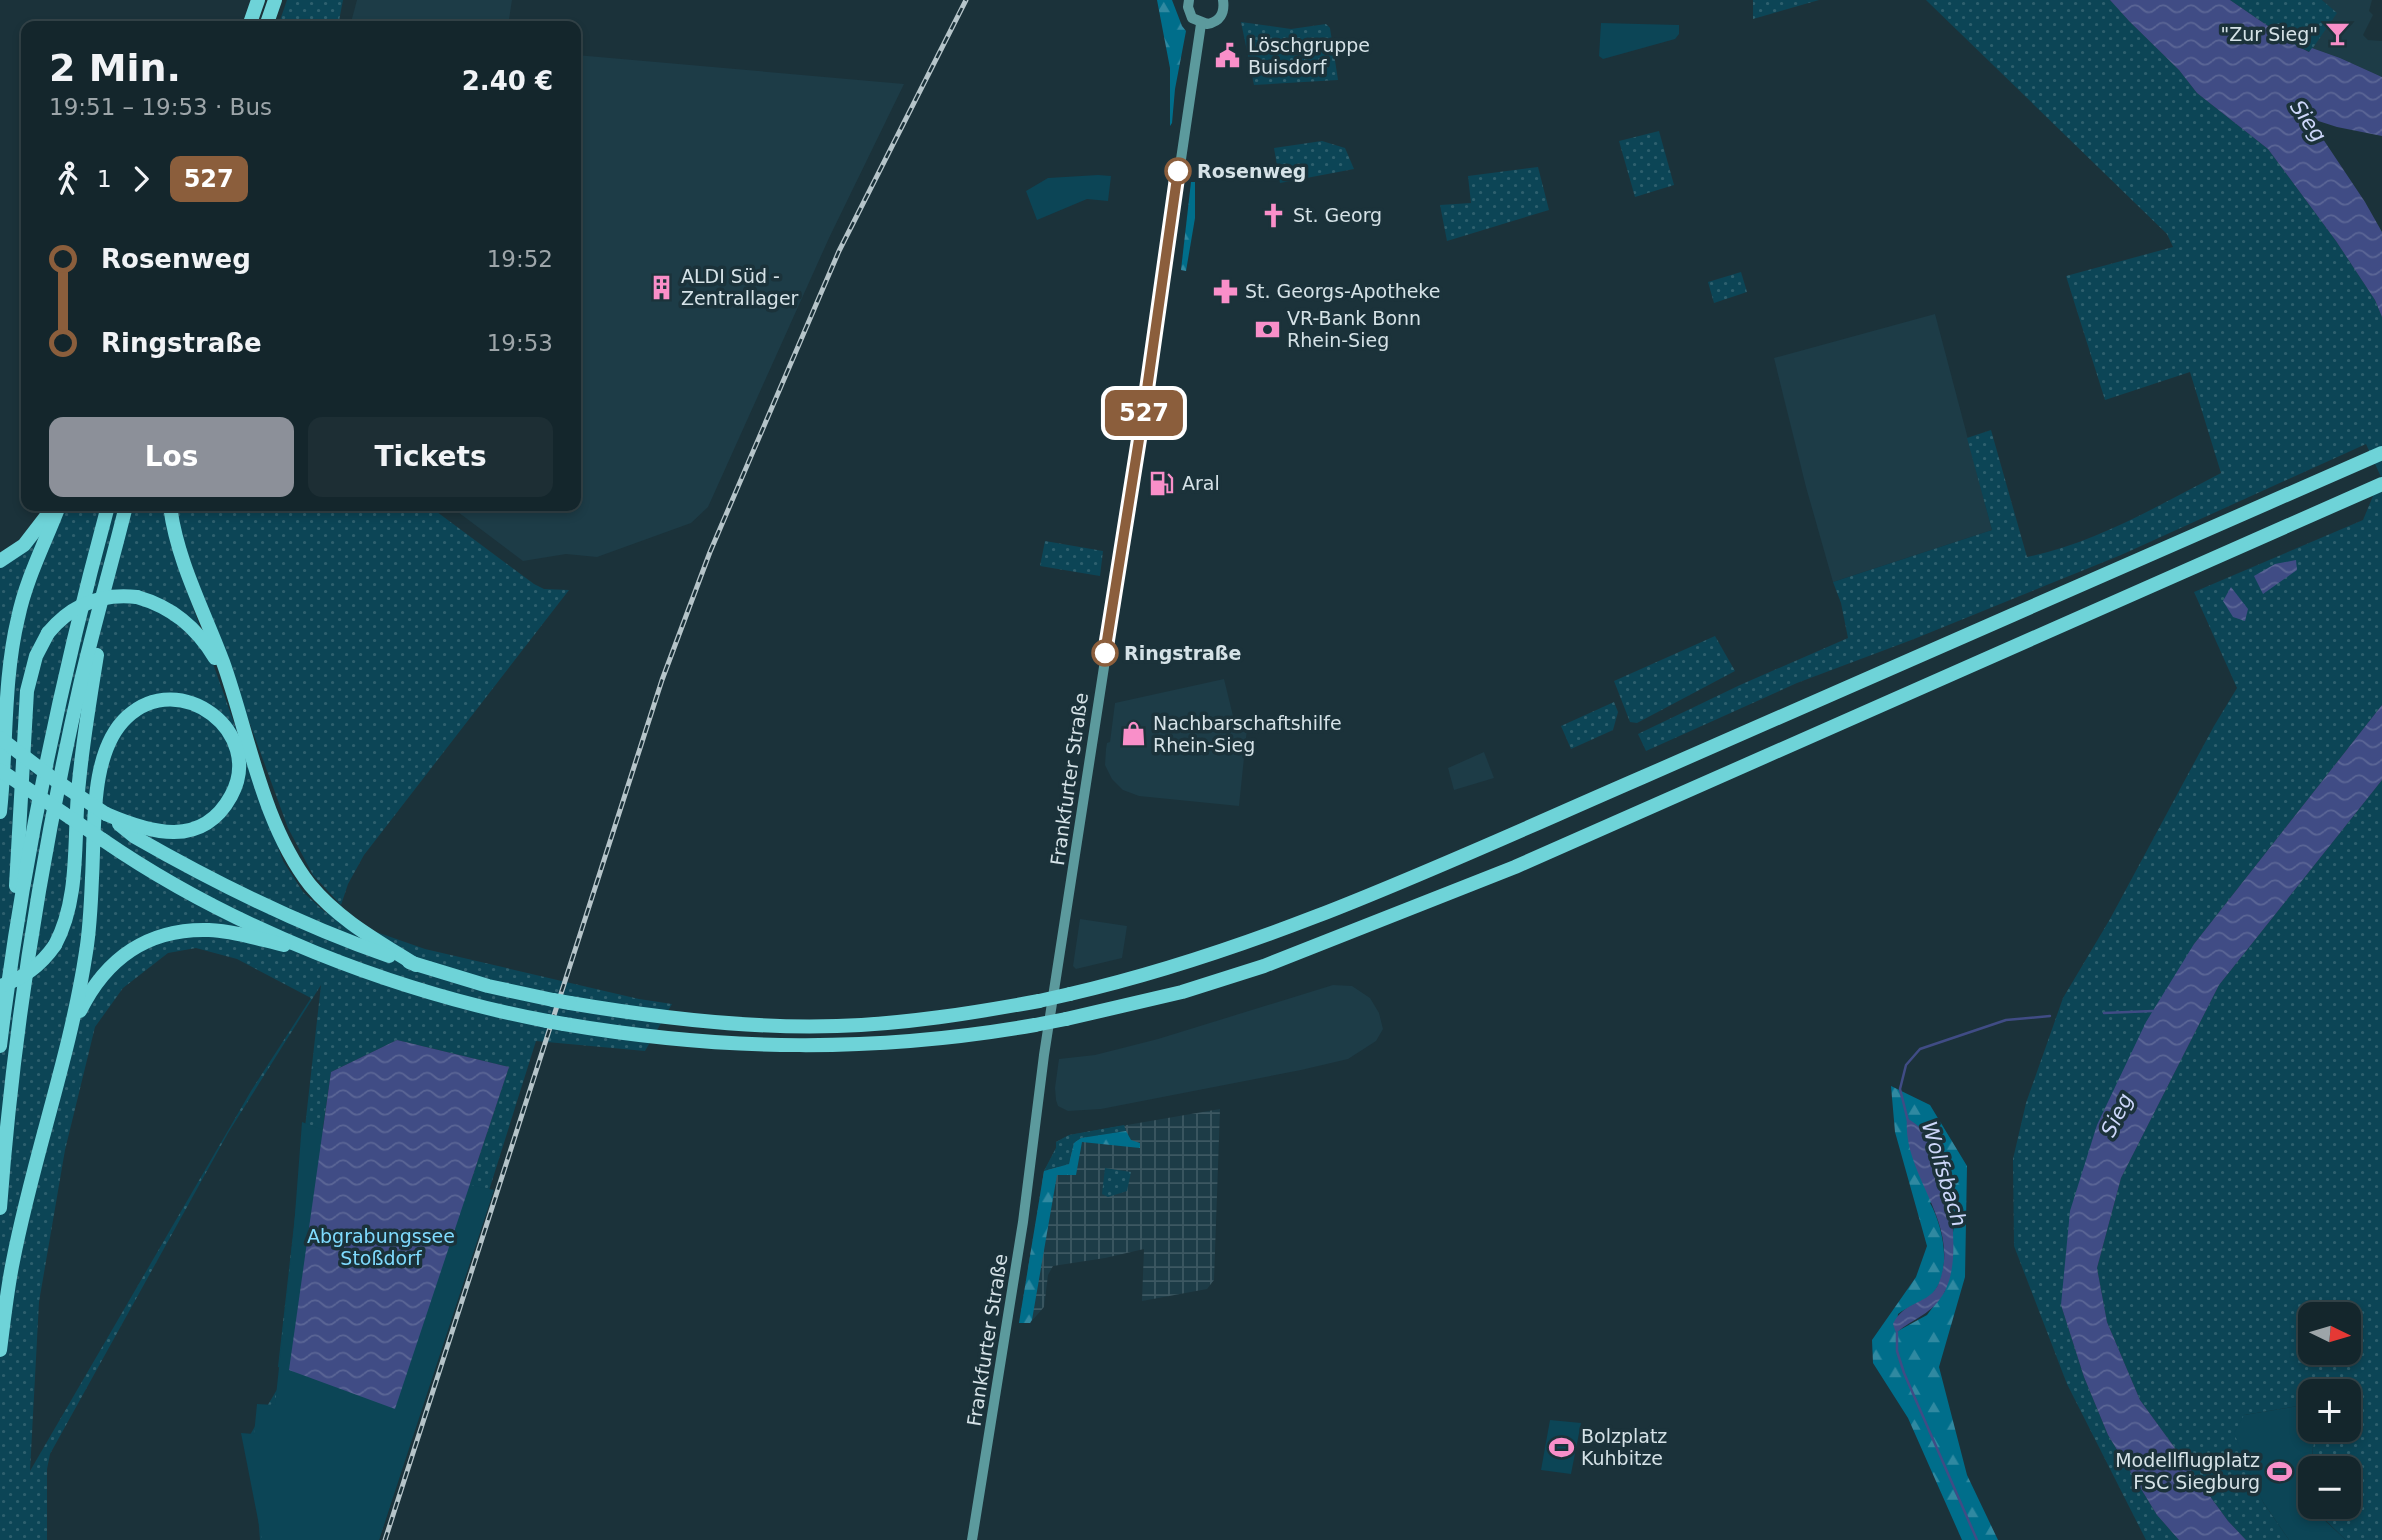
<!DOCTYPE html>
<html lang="de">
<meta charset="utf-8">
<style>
:root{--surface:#14262c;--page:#1d2e34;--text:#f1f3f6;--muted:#9da5a9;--line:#334348;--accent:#8c9099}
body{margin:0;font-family:"DejaVu Sans",sans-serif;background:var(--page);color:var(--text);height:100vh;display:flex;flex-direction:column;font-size:26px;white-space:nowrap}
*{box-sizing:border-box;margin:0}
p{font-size:23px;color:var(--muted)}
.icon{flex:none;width:38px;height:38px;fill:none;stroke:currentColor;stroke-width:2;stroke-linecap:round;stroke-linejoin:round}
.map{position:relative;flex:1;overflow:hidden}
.details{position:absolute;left:21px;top:21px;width:560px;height:490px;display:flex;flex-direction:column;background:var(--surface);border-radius:14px;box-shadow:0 4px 10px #0003,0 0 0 2px var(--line)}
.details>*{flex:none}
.badge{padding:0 14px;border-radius:10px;font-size:24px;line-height:46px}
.needle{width:46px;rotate:95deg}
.tools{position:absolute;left:2298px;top:1302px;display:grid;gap:14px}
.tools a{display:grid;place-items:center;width:63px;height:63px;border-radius:14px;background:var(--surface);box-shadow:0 4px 10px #0003,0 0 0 2px var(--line);font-size:35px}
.map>.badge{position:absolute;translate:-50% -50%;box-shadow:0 0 0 4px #fff}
.legs{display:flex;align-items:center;gap:10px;height:77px;padding:0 28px;font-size:23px}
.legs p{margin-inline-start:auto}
.summary{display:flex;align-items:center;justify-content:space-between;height:119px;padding:0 28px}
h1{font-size:38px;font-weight:600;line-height:52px}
.primary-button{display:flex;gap:14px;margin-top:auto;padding:14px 28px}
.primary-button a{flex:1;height:80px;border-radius:14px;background:var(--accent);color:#fff;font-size:28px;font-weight:600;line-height:80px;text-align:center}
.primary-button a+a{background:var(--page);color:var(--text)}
ul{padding:0 28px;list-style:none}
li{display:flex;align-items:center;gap:24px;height:84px;font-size:26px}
li i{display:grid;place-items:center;width:10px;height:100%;margin:0 9px;background:currentColor}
li i::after{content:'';width:18px;height:18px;margin:-9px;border:5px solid;border-radius:50%;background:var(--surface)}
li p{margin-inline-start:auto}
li:first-child i{background:linear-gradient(#0000 50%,currentColor 0)}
li:last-child i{background:linear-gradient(currentColor 50%,#0000 0)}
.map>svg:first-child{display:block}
</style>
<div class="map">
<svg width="2382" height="1540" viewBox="0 0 2382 1540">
<defs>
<pattern id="industrial-grid" width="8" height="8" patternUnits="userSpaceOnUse" patternTransform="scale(1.75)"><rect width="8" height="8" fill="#1d3c47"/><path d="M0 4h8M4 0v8" fill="none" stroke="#3d5862"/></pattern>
<pattern id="grass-dots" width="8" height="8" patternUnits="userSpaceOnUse" patternTransform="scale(1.75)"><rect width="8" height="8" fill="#0c4556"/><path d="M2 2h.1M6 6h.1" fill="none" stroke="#2e606e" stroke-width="1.8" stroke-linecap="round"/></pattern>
<pattern id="forest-firs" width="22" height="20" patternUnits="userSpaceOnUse" patternTransform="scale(1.75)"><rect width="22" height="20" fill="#006e8b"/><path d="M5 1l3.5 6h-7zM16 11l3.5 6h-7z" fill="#3089a1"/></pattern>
<pattern id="water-waves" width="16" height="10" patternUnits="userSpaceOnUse" patternTransform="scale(1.75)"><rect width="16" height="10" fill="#404c85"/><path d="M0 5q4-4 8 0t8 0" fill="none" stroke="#5b6696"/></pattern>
</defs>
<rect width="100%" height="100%" fill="#1b323a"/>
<!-- built -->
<g fill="#1d3c47">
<path d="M 357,0 L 512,0 L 508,26 L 350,26 Z"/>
<path d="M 2322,0 L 2372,0 L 2369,11 L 2373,15 L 2363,35 L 2368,40 L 2382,41 L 2382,77 L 2340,58 L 2312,48 L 2336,13 Z"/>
<path d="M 576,55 L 904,84 L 829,238 L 708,507 L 691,523 L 597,557 L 566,554 L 523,561 L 450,506 L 576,506 Z"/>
<path d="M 1935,314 L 1992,530 L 1833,582 L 1806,487 L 1774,358 Z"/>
<path d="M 1224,679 L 1234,720 L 1248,719 L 1239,806 L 1139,796 L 1123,790 L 1112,779 L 1105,765 L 1106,749 L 1107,743 L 1110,742 L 1115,703 Z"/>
<path d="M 1484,752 L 1494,778 L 1454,790 L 1448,768 Z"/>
<path d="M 1080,919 L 1127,926 L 1122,958 L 1076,969 L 1073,966 Z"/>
<path d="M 1333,985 L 1352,986 L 1370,998 L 1379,1013 L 1383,1029 L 1376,1041 L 1348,1059 L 1301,1070 L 1101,1109 L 1068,1111 L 1058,1106 L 1056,1100 L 1055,1088 L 1059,1059 L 1095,1055 L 1158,1039 Z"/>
</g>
<!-- industrial -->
<path fill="url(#industrial-grid)" d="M 1220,1109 L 1214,1280 L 1207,1289 L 1142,1301 L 1144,1249 L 1105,1258 L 1053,1266 L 1048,1275 L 1044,1307 L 1030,1323 L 1019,1323 L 1044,1171 L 1056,1148 L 1056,1142 L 1069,1135 Z"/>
<!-- grass -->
<g fill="url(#grass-dots)" fill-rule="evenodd">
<path d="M 287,0 L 343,0 L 338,26 L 278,26 Z"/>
<path d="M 1753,0 L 1819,0 L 1753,19 Z"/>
<path d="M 1926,0 L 2110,0 L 2129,21 L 2179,70 L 2197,93 L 2268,149 L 2336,241 L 2375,300 L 2382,317 L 2382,705 L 2194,944 L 2061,1305 L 2084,1377 L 2108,1435 L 2157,1515 L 2179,1540 L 2146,1540 L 2067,1384 L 2014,1246 L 2013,1159 L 2026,1103 L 2063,998 L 2110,919 L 2214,726 L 2237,688 L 2194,592 L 2363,520 L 2381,477 L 2366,444 L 2121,555 L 1914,639 L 1797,683 L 1646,751 L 1638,734 L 1740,685 L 1848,638 L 1841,603 L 1833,582 L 1992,530 L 1967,438 L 1991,430 L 2027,557 C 2096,543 2159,505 2221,473 L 2190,372 L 2105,400 L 2066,276 L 2173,247 L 2167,234 Z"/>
<path d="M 2230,0 L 2322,0 L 2337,13 L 2310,52 L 2297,46 Z"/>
<path d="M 1241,22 L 1291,29 L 1326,24 L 1330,28 L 1338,80 L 1254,85 Z"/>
<path d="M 1659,131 L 1674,185 L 1635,197 L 1619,141 Z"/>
<path d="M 1322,141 L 1345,148 L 1354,169 L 1280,183 L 1274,148 Z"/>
<path d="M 1538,167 L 1549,210 L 1447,241 L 1440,205 L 1471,203 L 1468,176 Z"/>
<path d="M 1741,272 L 1747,292 L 1714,303 L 1708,282 Z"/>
<path d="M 62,506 L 165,506 L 172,548 L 283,861 L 303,892 L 325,912 L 362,927 L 425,949 L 639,999 L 672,1004 L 645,1051 L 536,1041 L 379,1540 L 260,1540 L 254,1464 L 247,1440 L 288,1371 L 278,1367 L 321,985 L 228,1133 L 50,1454 L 47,1469 L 47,1540 L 0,1540 L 0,565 ZM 196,948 L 237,959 L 311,998 L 251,1091 L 30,1471 L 39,1302 L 65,1150 L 95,1027 L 123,988 L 168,953 ZM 397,1040 L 509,1067 L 395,1409 L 288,1370 L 331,1072 Z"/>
<path d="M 175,506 L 429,506 L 534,584 L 544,589 L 569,590 L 364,855 L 348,884 L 341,905 L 313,875 L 288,828 L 183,541 Z"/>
<path d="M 1045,541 L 1103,551 L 1100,576 L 1040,566 Z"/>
<path d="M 1715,636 L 1735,671 L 1637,723 L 1630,722 L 1614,681 Z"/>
<path d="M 1614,702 L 1618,712 L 1613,730 L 1571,749 L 1561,726 Z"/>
<path d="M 2382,780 L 2382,1540 L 2346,1540 L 2312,1507 L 2348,1507 L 2348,1468 L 2311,1468 L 2315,1430 L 2348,1430 L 2348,1391 L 2310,1391 L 2310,1404 L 2244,1415 L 2263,1502 L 2289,1540 L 2246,1540 L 2228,1521 L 2140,1400 L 2107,1322 L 2097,1268 L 2121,1178 L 2219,985 ZM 2310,1314 L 2348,1314 L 2348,1353 L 2310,1353 Z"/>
<path d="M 1124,1125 L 1126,1131 L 1081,1138 L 1074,1143 L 1069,1164 L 1044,1171 L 1056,1148 L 1056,1142 L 1069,1135 Z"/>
<path d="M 1105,1168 L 1131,1172 L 1127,1191 L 1108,1197 L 1102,1194 Z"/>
</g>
<!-- forest -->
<g fill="url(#forest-firs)" fill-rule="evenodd">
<path d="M 1157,0 L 1172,0 L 1182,26 L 1186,31 L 1175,89 L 1172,123 L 1170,126 L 1170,68 Z"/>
<path d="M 1191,182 L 1195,182 L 1195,218 L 1186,271 L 1181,270 Z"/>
<path d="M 1891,1086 L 1930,1105 L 1967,1166 L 1965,1277 L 1939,1367 L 1967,1475 L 1998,1540 L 1962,1540 L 1908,1418 L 1873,1363 L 1872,1340 L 1916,1277 L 1927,1246 L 1895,1132 ZM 1953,1188 L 1954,1225 L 1945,1291 L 1927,1315 L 1896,1332 L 1898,1314 C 1907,1307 1928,1299 1932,1294 C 1953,1272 1943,1226 1930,1203 Z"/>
<path d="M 1126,1131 L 1131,1140 L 1140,1143 L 1140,1148 L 1082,1142 L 1076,1175 L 1057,1175 L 1032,1320 L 1030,1323 L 1019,1323 L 1044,1171 L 1069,1164 L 1074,1143 L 1081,1138 Z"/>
</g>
<!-- park -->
<g fill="#0c4556">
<path d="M 1601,23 L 1679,25 L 1679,34 L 1675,39 L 1603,59 L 1599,56 Z"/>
<path d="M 1098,175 L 1111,176 L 1108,201 L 1087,199 L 1037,220 L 1026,191 L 1048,178 Z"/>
<path d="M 302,1122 L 471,1185 L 494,1190 L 379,1540 L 262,1540 L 241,1433 L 254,1434 L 257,1404 L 275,1405 L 294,1227 Z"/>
<path d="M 2310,1404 L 2310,1430 L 2315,1430 L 2307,1500 L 2310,1507 L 2346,1540 L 2289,1540 L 2263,1502 L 2234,1433 L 2244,1415 Z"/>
<path d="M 1550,1420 L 1581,1423 L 1571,1474 L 1541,1470 Z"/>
</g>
<!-- water -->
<g fill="url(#water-waves)">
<path d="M 2110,0 L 2230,0 L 2297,46 L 2309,52 L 2312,48 L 2340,58 L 2382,77 L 2382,136 L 2337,127 L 2309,118 L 2365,202 L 2382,232 L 2382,317 L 2375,300 L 2336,241 L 2268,149 L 2197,93 L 2179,70 L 2129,21 Z"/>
<path d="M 2296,560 L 2297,570 L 2263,594 L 2254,576 L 2275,564 Z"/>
<path d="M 2231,587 L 2248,609 L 2245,621 L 2233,617 L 2223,601 Z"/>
<path d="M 2382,705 L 2382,780 L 2219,985 L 2121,1178 L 2097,1268 L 2107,1322 L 2140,1400 L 2228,1521 L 2246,1540 L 2179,1540 L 2157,1515 L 2108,1435 L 2084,1377 L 2061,1305 L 2070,1211 L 2097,1125 L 2146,1022 L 2194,944 Z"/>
<path d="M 397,1040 L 509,1067 L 395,1409 L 289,1370 L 331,1072 Z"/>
<path d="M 1907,1118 C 1926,1130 1941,1146 1948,1167 C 1953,1180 1952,1191 1952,1205 C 1952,1233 1958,1264 1945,1291 C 1932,1315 1915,1317 1896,1333 L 1893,1324 C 1904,1300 1930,1305 1939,1283 C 1962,1222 1902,1176 1907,1118 Z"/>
</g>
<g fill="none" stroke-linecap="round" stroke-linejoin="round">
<!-- stream -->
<g stroke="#404c85" stroke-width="2.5">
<path d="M 2104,1013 L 2153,1011"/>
<path d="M 1908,1121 L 1900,1089 L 1906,1065 L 1920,1049 L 2006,1020 L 2050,1016"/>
<path d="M 1897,1333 L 1897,1351 L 1904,1373 L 1977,1540"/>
</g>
<!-- secondary -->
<g stroke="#5c9a9d" stroke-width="10">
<path d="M 1189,0 L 1188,7 L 1192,18 L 1207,24 C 1220,22 1225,13 1223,0"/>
<path d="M 972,1540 L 1023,1222 L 1044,1055 L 1147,389 L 1201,24"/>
</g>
<!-- highway -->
<g stroke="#6ed3d8" stroke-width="14">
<path d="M 249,26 L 258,0"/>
<path d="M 266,26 L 275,0"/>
<path d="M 170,506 C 177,561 204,611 223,662 C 249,735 262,823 310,885 C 339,920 378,941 416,965"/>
<path d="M 0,561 L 24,545 L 51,510"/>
<path d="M 137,597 C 172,607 196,627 215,658"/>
<path d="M 0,812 C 7,747 3,681 18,618 C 26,579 45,543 59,506"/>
<path d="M 119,824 L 135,837 C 217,884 300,925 389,956"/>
<path d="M 103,840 C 231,928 394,992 547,1021"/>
<path d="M 16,886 L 27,691 L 36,656 L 48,633"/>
<path d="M 55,945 C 81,897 73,836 79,782 C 83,740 90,698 97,655"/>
<path d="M 409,962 L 488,986 L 553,1000"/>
<path d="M 1070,994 C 1269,948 1456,858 1643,777 C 1889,669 2136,561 2382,453"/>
<path d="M 570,1003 C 658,1018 748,1029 837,1026 C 905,1024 973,1013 1039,1001"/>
<path d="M 80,1011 C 106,958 149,928 209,930 C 234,931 259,939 284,945"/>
<path d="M 1066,1019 L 1182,992 L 1264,966 L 1515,867 L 2382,484"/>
<path d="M 564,1024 C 723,1051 876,1053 1035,1025"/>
<path d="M 0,1046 C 22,864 60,683 108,506"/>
<path d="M 0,1208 C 13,1032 41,857 80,685 C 94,625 111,566 126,506"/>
<path d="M 0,1350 C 4,1320 7,1290 13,1261 C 33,1157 70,1057 86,952 C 90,928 91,903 92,878 C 95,830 89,752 127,717 C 180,667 266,733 231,796 C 202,849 150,833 106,814"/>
</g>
<defs>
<path id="rail" d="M 385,1540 L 662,680 L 710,552 L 839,251 L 966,0"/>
</defs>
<!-- rail casing -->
<use href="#rail" stroke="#b5c4c9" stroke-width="5"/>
<!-- rail -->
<use href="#rail" stroke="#1b323a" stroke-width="2.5" stroke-dasharray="8" stroke-linecap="butt"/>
<!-- highway-bridge -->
<g stroke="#6ed3d8" stroke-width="14">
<path d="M 48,633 C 71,605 101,593 137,597"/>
<path d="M 0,738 L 55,780 L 106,814"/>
<path d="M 0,770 L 103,840"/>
<path d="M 0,986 C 23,979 41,965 55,945"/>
<path d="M 553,1000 L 570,1003"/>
<path d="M 1039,1001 L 1070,994"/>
<path d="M 547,1021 L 564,1024"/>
<path d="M 1035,1025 L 1066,1019"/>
</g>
</g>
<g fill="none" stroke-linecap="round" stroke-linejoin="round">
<defs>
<path id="line-1" d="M 1105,653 L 1147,389 L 1178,171"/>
</defs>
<!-- line-1 casing -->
<use href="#line-1" stroke="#fff" stroke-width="16"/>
<!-- line-1 -->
<use href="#line-1" stroke="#8b5e3c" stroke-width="10"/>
</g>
<!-- icons -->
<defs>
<symbol id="bar-bare" viewBox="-9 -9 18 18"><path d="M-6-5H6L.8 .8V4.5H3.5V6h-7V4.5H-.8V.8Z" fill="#f98fc9" stroke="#1b323a" stroke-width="2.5" paint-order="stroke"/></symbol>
<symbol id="civic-bare" viewBox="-9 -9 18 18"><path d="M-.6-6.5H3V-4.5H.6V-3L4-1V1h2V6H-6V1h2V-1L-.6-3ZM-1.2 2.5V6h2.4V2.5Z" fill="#f98fc9" stroke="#1b323a" stroke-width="2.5" paint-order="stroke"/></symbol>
<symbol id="church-bare" viewBox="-9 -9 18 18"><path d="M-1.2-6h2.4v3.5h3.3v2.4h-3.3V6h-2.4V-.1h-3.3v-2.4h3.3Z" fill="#f98fc9" stroke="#1b323a" stroke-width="2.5" paint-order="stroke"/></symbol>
<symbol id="building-bare" viewBox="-9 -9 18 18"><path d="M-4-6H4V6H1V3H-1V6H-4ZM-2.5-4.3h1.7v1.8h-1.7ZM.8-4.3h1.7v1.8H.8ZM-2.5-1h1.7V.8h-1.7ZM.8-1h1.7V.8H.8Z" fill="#f98fc9" stroke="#1b323a" stroke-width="2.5" paint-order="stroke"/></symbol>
<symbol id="pharmacy-bare" viewBox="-9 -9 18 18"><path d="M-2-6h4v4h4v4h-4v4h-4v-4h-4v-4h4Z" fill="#f98fc9" stroke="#1b323a" stroke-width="2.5" paint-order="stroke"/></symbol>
<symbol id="bank-bare" viewBox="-9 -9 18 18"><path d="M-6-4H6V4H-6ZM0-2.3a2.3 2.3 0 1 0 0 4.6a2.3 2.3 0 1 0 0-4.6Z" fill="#f98fc9" stroke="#1b323a" stroke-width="2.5" paint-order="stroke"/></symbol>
<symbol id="fuel-bare" viewBox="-9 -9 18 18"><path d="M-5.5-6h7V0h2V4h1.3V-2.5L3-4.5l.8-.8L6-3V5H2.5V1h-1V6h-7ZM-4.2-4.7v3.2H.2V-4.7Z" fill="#f98fc9" stroke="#1b323a" stroke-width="2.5" paint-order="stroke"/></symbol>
<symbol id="shop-bare" viewBox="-9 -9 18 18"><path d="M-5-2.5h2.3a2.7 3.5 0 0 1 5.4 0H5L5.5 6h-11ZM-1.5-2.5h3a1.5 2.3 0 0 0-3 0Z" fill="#f98fc9" stroke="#1b323a" stroke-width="2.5" paint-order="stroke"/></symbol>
<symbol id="stadium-bare" viewBox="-9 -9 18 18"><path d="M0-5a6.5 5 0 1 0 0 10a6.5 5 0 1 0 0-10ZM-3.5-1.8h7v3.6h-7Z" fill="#f98fc9" stroke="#1b323a" stroke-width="2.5" paint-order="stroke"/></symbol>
</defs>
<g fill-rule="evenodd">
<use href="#bar-bare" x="2320" y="16" width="35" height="35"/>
<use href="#civic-bare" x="1210" y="38" width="35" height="35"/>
<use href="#church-bare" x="1256" y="198" width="35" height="35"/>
<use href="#building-bare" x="644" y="270" width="35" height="35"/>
<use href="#pharmacy-bare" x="1208" y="274" width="35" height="35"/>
<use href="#bank-bare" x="1250" y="312" width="35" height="35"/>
<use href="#fuel-bare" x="1144" y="466" width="35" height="35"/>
<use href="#shop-bare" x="1116" y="716" width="35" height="35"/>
<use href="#stadium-bare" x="1544" y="1430" width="35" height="35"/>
<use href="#stadium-bare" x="2262" y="1454" width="35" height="35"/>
</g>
<!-- markers -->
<g fill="#fff" stroke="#8b5e3c" stroke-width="3.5">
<circle cx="1178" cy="171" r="12"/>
<circle cx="1105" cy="653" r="12"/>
</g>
<g text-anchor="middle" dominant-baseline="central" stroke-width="7" stroke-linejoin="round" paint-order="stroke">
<!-- poi labels -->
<g font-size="19" fill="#d5e2e7" stroke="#1b323a" text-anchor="start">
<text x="2318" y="34" text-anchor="end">"Zur Sieg"</text>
<text x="1248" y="45">Löschgruppe<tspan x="1248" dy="22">Buisdorf</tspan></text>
<text x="1293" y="215">St. Georg</text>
<text x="681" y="276">ALDI Süd -<tspan x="681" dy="22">Zentrallager</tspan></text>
<text x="1245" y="291">St. Georgs-Apotheke</text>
<text x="1287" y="318">VR-Bank Bonn<tspan x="1287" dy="22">Rhein-Sieg</tspan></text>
<text x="1182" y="483">Aral</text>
<text x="1153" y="723">Nachbarschaftshilfe<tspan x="1153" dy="22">Rhein-Sieg</tspan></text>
<text x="1581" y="1436">Bolzplatz<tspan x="1581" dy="22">Kuhbitze</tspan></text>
<text x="2260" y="1460" text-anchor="end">Modellflugplatz<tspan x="2260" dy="22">FSC Siegburg</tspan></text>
</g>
<!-- stop labels -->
<g font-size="19" font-weight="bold" fill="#d5e2e7" stroke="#1b323a" text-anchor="start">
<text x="1197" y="171">Rosenweg</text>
<text x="1124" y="653">Ringstraße</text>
</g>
<!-- street labels -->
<g font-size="19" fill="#d5e2e7" stroke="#1b323a">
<text transform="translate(1069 779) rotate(-82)">Frankfurter Straße</text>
<text transform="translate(987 1340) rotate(-81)">Frankfurter Straße</text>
</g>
<!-- park labels -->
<g font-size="19" fill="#7fdbfe" stroke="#1b323a">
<text x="381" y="1236">Abgrabungssee<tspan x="381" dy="22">Stoßdorf</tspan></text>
</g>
<!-- water labels -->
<g font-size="21" font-style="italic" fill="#cdd7fa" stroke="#1b323a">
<text transform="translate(2308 121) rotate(55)">Sieg</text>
<text transform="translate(2117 1115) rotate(-64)">Sieg</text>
<text transform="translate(1944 1174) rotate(73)">Wolfsbach</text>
</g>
</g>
</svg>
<div class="tools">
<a><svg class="needle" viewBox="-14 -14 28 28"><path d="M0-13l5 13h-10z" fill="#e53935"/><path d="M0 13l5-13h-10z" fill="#9da5a9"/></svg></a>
<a>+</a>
<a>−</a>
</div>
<b class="badge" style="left:1144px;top:413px;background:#8b5e3c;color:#fff">527</b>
<section class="details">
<div class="summary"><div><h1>2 Min.</h1><p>19:51 – 19:53 · Bus</p></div><b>2.40 €</b></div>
<div class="legs"><svg class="icon" aria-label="walk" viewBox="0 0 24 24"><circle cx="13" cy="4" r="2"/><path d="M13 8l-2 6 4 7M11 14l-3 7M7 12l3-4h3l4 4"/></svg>1<svg class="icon" aria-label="forward" viewBox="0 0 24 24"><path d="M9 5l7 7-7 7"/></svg><b class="badge" style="background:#8b5e3c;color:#fff">527</b></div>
<ul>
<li><i style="color:#8b5e3c"></i><b>Rosenweg</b><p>19:52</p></li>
<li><i style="color:#8b5e3c"></i><b>Ringstraße</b><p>19:53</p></li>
</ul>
<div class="primary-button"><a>Los</a><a>Tickets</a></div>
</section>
</div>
